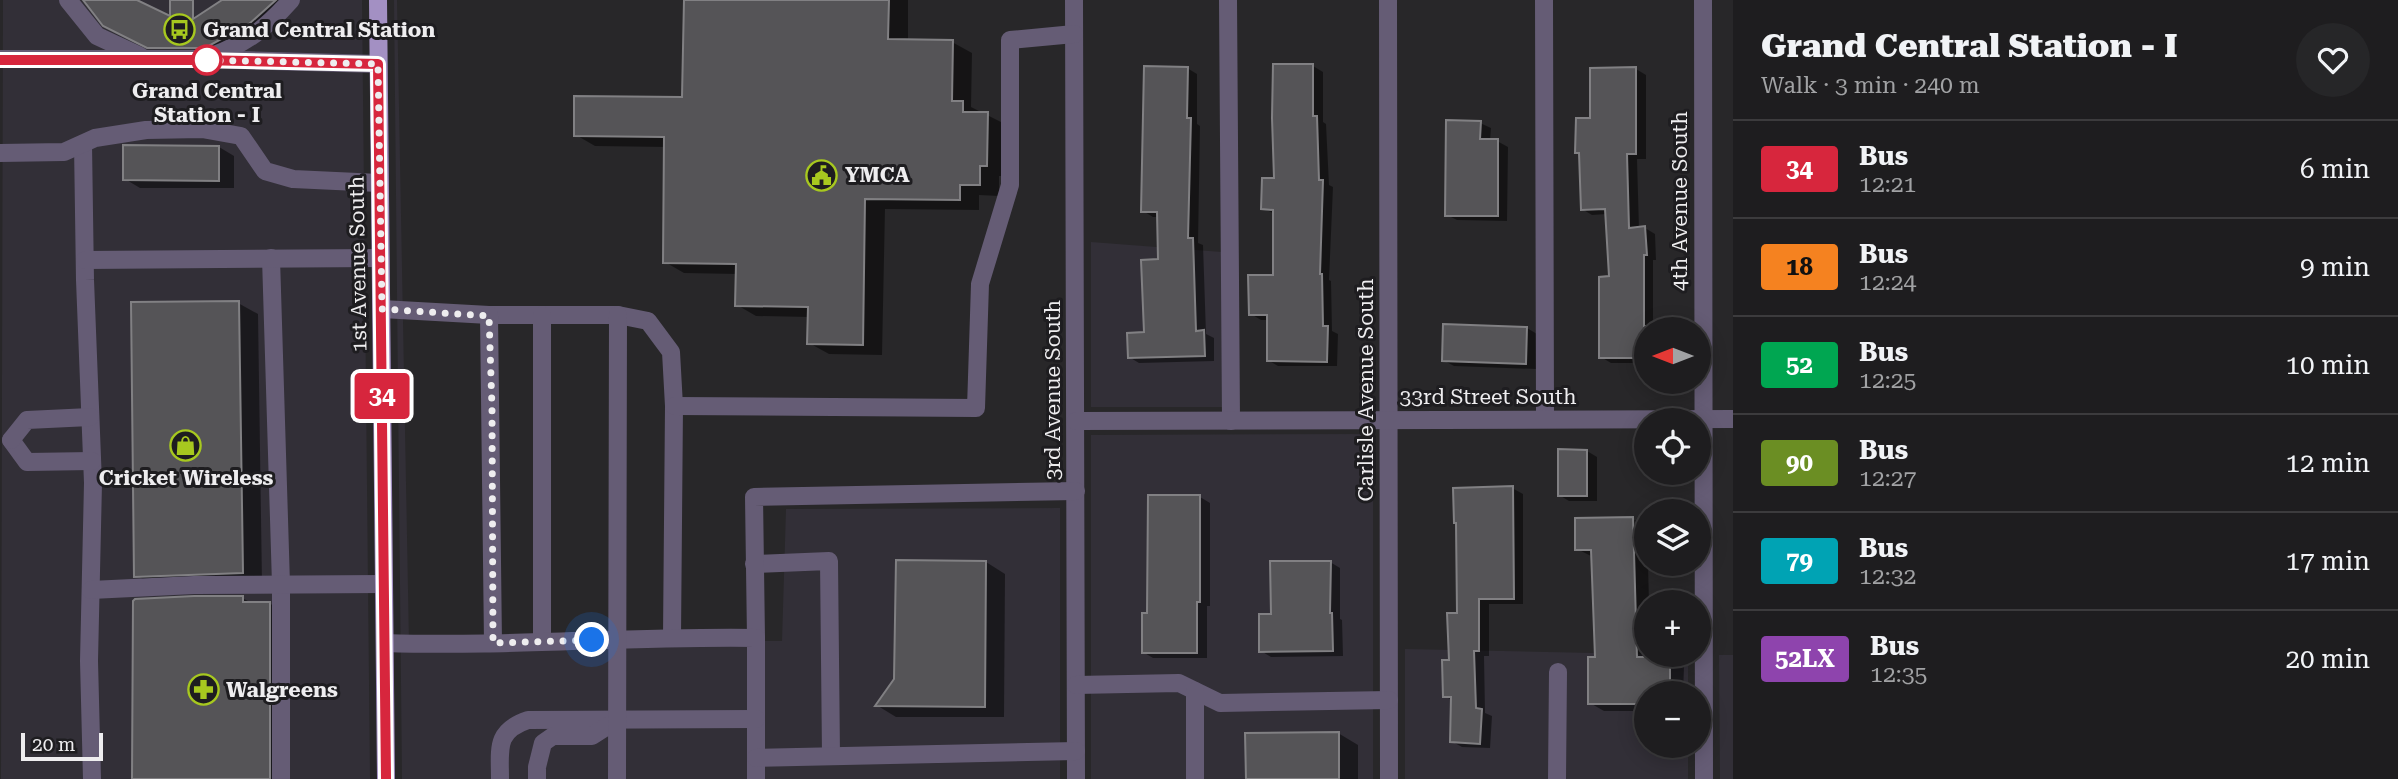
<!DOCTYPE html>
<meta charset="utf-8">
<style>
:root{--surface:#1e1d1f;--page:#262628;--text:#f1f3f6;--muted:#a1a2a4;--line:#3c3b3d}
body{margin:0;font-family:"Roboto Serif",serif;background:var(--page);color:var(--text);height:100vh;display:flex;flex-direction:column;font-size:26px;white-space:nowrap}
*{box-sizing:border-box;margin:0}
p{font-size:23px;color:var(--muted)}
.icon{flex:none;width:38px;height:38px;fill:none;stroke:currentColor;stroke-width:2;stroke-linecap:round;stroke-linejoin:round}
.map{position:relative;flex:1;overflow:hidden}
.sheet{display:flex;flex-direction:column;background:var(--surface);width:665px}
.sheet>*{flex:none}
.badge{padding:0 14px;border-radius:5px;font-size:24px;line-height:46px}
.needle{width:46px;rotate:270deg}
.buttons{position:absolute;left:1634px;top:317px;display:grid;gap:14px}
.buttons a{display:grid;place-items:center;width:77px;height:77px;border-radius:50%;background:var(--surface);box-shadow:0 4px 18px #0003,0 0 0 2px var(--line);font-size:35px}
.scale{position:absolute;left:21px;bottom:18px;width:82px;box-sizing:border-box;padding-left:7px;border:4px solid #eeedef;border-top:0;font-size:19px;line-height:24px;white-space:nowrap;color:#eeedef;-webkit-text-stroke:5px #1e1d20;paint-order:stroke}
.you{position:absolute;width:35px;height:35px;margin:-18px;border:5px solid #fff;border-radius:50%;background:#1a73e8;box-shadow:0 0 0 10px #1a73e833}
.map>.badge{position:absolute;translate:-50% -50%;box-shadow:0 0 0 4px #fff}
.round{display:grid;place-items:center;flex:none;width:74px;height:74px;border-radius:37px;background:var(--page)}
.overview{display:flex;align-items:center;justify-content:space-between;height:119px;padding:0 28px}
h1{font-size:33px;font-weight:800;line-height:52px}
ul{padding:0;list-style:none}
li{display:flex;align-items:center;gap:21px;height:98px;padding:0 28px;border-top:2px solid var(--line)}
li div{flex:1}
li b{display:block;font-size:26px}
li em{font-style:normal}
li .badge{min-width:77px;font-weight:700;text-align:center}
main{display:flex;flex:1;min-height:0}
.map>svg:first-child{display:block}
</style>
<main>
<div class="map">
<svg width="1733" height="779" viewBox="0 0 1733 779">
<rect width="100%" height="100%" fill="#282729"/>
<!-- built -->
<g fill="#322f37">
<path d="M 3,0 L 362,0 L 370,779 L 1,779 Z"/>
<path d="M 394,0 L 397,0 L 409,643 L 782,641 L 786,509 L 1060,508 L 1060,779 L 402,779 Z"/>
<path d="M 1091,242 L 1222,252 L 1232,407 L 1091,407 Z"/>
<path d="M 1373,434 L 1373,779 L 1091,779 L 1091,435 Z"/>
<path d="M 1405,649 L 1688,655 L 1688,693 L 1647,693 L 1647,746 L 1688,746 L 1688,779 L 1405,779 Z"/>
<path d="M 1719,655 L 1733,655 L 1733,779 L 1720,779 Z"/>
</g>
<!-- shadow -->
<g fill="#0007">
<path d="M 225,0 L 283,0 L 253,26 L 210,49 L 199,49 L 194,46 Z"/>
<path d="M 686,0 L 908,0 L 908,41 L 952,42 L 972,53 L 971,107 L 1007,125 L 1006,176 L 999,176 L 999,196 L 979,195 L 979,210 L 885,209 L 882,355 L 829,354 L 809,343 L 809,317 L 756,316 L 737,305 L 737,274 L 684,273 L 665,262 L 666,147 L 595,146 L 576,135 L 684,99 Z"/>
<path d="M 1313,66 L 1323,72 L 1323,122 L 1326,124 L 1329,185 L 1333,187 L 1329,280 L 1331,281 L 1332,331 L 1338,334 L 1337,366 L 1278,366 L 1268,360 L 1269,320 L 1261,320 L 1251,314 L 1274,276 L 1275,214 L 1262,208 L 1276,180 Z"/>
<path d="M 1187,68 L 1197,74 L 1197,124 L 1200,126 L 1198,243 L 1203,245 L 1206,334 L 1214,338 L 1214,361 L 1139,363 L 1129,357 L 1146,334 L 1160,261 L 1159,217 L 1153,217 L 1143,211 Z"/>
<path d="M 1636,69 L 1646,75 L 1646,159 L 1637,159 L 1639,229 L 1645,228 L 1655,234 L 1656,260 L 1653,260 L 1653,329 L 1647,329 L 1647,363 L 1611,363 L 1601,357 L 1611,278 L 1607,214 L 1592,215 L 1582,209 L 1581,155 L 1577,152 L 1592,120 L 1591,70 Z"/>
<path d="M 1480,123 L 1491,128 L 1490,141 L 1497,141 L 1508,147 L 1507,221 L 1457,220 L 1447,215 Z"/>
<path d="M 219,147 L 234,156 L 234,188 L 140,188 L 125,179 Z"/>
<path d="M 238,303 L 258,314 L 262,584 L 156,587 L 136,575 Z"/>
<path d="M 1527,328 L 1537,334 L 1536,369 L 1454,366 L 1443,360 Z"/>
<path d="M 1587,451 L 1597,457 L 1597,501 L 1569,501 L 1559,495 Z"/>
<path d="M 1512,488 L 1523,494 L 1523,604 L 1489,604 L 1489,656 L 1484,656 L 1485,713 L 1492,716 L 1490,748 L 1462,747 L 1451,741 L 1453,701 L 1445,696 L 1459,614 Z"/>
<path d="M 1200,497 L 1210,503 L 1210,606 L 1207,606 L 1207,658 L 1153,658 L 1143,652 L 1149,615 Z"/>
<path d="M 1633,519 L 1647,527 L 1649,602 L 1647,602 L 1647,654 L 1651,654 L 1651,659 L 1669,659 L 1684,667 L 1683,693 L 1647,693 L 1647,711 L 1604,711 L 1590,703 L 1597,658 L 1593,557 L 1577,549 Z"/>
<path d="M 986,562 L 1005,574 L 1004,717 L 896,717 L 878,706 Z"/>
<path d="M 1330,562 L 1340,568 L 1340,619 L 1342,620 L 1343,656 L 1271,657 L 1261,651 L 1273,616 Z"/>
<path d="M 242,598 L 252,603 L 269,603 L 289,615 L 289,779 L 134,779 Z"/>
<path d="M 1338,733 L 1358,745 L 1358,779 L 1248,779 Z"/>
</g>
<!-- building -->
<g fill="#555457" stroke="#818083" stroke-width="2">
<path d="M 83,0 L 137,0 L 170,16 L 170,0 L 193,0 L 193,19 L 222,0 L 276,0 L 249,24 L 205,48 L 147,48 L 103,26 Z"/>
<path d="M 684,0 L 889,0 L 888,39 L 953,40 L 952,101 L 963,101 L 963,112 L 988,112 L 987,166 L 980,166 L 980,185 L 960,185 L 960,200 L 865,199 L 863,345 L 807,344 L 808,307 L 735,306 L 736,264 L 663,263 L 664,137 L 574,136 L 574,96 L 682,97 Z"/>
<path d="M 1273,64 L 1313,64 L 1313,116 L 1317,116 L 1319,180 L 1323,180 L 1320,274 L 1322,274 L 1323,326 L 1328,326 L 1327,362 L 1267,361 L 1267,315 L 1249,315 L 1248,275 L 1273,275 L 1273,210 L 1261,209 L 1262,178 L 1274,178 L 1272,118 Z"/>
<path d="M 1144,66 L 1188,67 L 1187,118 L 1191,118 L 1188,238 L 1193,238 L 1196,331 L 1204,330 L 1205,356 L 1128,358 L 1127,333 L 1144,332 L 1141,260 L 1158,259 L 1157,212 L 1141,212 Z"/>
<path d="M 1636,67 L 1636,154 L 1627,154 L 1629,228 L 1645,226 L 1647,255 L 1644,255 L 1644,326 L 1647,326 L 1647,358 L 1599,358 L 1599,277 L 1609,276 L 1605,209 L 1581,210 L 1579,153 L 1575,153 L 1576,118 L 1590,118 L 1590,68 Z"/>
<path d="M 1446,120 L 1481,121 L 1480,139 L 1498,139 L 1498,216 L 1445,216 Z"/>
<path d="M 123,145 L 219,146 L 219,181 L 123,180 Z"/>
<path d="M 239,301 L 243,573 L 134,577 L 131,302 Z"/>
<path d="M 1443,324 L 1527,327 L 1526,364 L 1442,361 Z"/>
<path d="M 1558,449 L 1587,450 L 1587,496 L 1558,496 Z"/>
<path d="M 1513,486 L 1514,599 L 1479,599 L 1479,651 L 1474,651 L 1476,708 L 1482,709 L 1480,744 L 1450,742 L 1451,697 L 1443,697 L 1442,660 L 1449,660 L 1447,613 L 1457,613 L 1456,523 L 1454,523 L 1453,488 Z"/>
<path d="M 1148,495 L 1200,495 L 1200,602 L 1197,602 L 1197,653 L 1142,653 L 1142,613 L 1147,613 Z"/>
<path d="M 1633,517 L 1637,657 L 1670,657 L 1670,693 L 1647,693 L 1647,704 L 1588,704 L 1588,657 L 1595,657 L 1591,550 L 1575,550 L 1575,518 Z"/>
<path d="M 896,560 L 986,561 L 985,707 L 875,706 L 894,679 Z"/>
<path d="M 1270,561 L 1331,561 L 1330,613 L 1332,613 L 1333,651 L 1259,652 L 1259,614 L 1271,614 Z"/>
<path d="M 194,596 L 243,596 L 243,602 L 270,602 L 270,779 L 132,779 L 133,601 L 135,599 Z"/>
<path d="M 1339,732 L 1339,779 L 1246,779 L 1245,733 Z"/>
</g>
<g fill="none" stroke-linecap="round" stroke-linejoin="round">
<!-- minor -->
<g stroke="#655c75" stroke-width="18">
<path d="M 68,0 L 97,36 L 140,56"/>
<path d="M 1074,0 L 1076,779"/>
<path d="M 1228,0 L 1231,421"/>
<path d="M 1388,0 L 1389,779"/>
<path d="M 1544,0 L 1545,419"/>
<path d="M 1703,0 L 1704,779"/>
<path d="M 212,56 C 247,43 266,28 291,0"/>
<path d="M 0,59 L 201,59 L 378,64"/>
<path d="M 83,144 L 85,280 L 93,483 L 89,661 L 92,779"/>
<path d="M 0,153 L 64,152 L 95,138 L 146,130 L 202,129 L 241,136 L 265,171 L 293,179 L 379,183"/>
<path d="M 271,258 L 281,584 L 281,779"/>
<path d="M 85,260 L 380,258"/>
<path d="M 382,309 L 489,315 L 618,315 L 648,321 L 671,352 L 674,406 L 672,637"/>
<path d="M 489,315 L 493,643"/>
<path d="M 542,315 L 542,641"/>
<path d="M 674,406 L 976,408 L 980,284 L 1010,185 L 1010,40 L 1074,34"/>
<path d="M 1076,421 L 1733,419"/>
<path d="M 11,440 L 27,462 L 92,461"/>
<path d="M 11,440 L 27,420 L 90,417"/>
<path d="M 754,564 L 829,561 L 831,756"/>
<path d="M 91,590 L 194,585 L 384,584"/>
<path d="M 756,638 L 754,497 L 1076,491"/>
<path d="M 385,643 C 508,647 632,636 756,638 L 756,779"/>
<path d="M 1076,685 L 1179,683 L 1220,703 L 1389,700"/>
<path d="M 1195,691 L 1195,779"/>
<path d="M 756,758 L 1076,751"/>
<path d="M 500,779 C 500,749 495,731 528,720 L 756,719"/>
<path d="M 537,779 L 537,767 L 543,743 L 553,736 L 592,736 L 617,720"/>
<path d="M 617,779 L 618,315"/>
<path d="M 1557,779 L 1558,672"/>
</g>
<!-- major -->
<path stroke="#a390c3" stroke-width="18" d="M 378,0 L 386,779"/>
</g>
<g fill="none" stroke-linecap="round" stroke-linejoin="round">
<defs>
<path id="line" d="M 0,60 L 201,60 L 378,64 L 386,779"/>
</defs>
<!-- line casing -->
<use href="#line" stroke="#fff" stroke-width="16"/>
<!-- line -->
<use href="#line" stroke="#d7263d" stroke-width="10"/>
<!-- walk -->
<path stroke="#eeedef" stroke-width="7" stroke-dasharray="0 12.6" d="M 207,60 L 201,60 L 378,64 L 382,309 L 489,316 L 492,408 L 493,643 L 592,640"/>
</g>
<!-- icons -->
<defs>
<symbol id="bus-ring" viewBox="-11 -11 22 22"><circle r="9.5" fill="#1e1d20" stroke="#a7c81f" stroke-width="1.5"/><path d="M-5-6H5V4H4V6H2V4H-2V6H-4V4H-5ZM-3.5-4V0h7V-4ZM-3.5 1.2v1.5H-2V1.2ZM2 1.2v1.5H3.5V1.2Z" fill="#a7c81f"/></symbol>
<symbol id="civic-ring" viewBox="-11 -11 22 22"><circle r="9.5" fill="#1e1d20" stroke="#a7c81f" stroke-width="1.5"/><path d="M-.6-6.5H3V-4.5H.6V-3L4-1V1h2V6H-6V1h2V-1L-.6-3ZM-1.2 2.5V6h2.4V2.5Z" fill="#a7c81f"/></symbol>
<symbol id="shop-ring" viewBox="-11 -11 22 22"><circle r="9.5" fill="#1e1d20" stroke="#a7c81f" stroke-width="1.5"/><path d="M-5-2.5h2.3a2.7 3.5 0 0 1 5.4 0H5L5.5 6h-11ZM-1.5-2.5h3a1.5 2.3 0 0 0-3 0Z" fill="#a7c81f"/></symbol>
<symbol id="pharmacy-ring" viewBox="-11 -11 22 22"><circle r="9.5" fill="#1e1d20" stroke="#a7c81f" stroke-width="1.5"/><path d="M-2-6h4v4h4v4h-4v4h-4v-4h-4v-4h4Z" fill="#a7c81f"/></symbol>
</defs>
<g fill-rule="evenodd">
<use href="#bus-ring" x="162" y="12" width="35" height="35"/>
<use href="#civic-ring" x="804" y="158" width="35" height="35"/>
<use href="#shop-ring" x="168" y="428" width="35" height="35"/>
<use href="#pharmacy-ring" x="186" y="672" width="35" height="35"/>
</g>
<!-- markers -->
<circle fill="#fff" stroke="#d7263d" stroke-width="3.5" cx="207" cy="60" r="14"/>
<g text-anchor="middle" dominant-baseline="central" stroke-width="6" stroke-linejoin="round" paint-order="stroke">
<!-- poi labels -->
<g font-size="21" font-weight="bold" fill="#eeedef" stroke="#1e1d20" text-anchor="start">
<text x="203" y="30">Grand Central Station</text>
<text x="845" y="175">YMCA</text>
<text x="186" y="478" text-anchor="middle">Cricket Wireless</text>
<text x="226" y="690">Walgreens</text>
</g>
<!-- stop labels -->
<g font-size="21" font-weight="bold" fill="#eeedef" stroke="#1e1d20">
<text x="207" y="91">Grand Central<tspan x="207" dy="24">Station - I</tspan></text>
</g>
<!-- street labels -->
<g font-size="21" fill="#eeedef" stroke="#1e1d20">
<text transform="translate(1680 201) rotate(-90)">4th Avenue South</text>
<text transform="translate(358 264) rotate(-91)">1st Avenue South</text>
<text transform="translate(1053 390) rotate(-90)">3rd Avenue South</text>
<text transform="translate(1366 390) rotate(-90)">Carlisle Avenue South</text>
<text x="1488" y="397">33rd Street South</text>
</g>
</g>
</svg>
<div class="buttons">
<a><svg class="needle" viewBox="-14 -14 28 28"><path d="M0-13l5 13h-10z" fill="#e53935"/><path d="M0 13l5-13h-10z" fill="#a1a2a4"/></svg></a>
<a><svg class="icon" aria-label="locate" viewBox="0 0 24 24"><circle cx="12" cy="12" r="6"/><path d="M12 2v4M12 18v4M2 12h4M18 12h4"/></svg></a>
<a><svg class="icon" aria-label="layers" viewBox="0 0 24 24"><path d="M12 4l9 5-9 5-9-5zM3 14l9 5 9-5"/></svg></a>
<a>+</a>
<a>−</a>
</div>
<div class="scale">20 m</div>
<div class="you" style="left:592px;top:640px"></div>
<b class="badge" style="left:382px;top:396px;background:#d7263d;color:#fff">34</b>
</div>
<section class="sheet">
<div class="overview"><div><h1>Grand Central Station - I</h1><p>Walk · 3 min · 240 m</p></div><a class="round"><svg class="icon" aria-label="heart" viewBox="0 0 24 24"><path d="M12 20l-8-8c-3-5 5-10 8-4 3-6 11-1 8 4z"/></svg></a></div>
<ul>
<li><span class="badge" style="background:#d7263d;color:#fff">34</span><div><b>Bus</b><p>12:21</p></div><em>6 min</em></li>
<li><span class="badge" style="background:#f58220;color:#111">18</span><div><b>Bus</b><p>12:24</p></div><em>9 min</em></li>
<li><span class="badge" style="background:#00a651;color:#fff">52</span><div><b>Bus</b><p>12:25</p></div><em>10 min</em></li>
<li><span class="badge" style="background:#6b8e23;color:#fff">90</span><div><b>Bus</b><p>12:27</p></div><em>12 min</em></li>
<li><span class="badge" style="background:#00a3b4;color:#fff">79</span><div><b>Bus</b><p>12:32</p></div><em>17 min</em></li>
<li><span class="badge" style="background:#8e44ad;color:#fff">52LX</span><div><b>Bus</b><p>12:35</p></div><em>20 min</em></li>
</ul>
</section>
</main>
